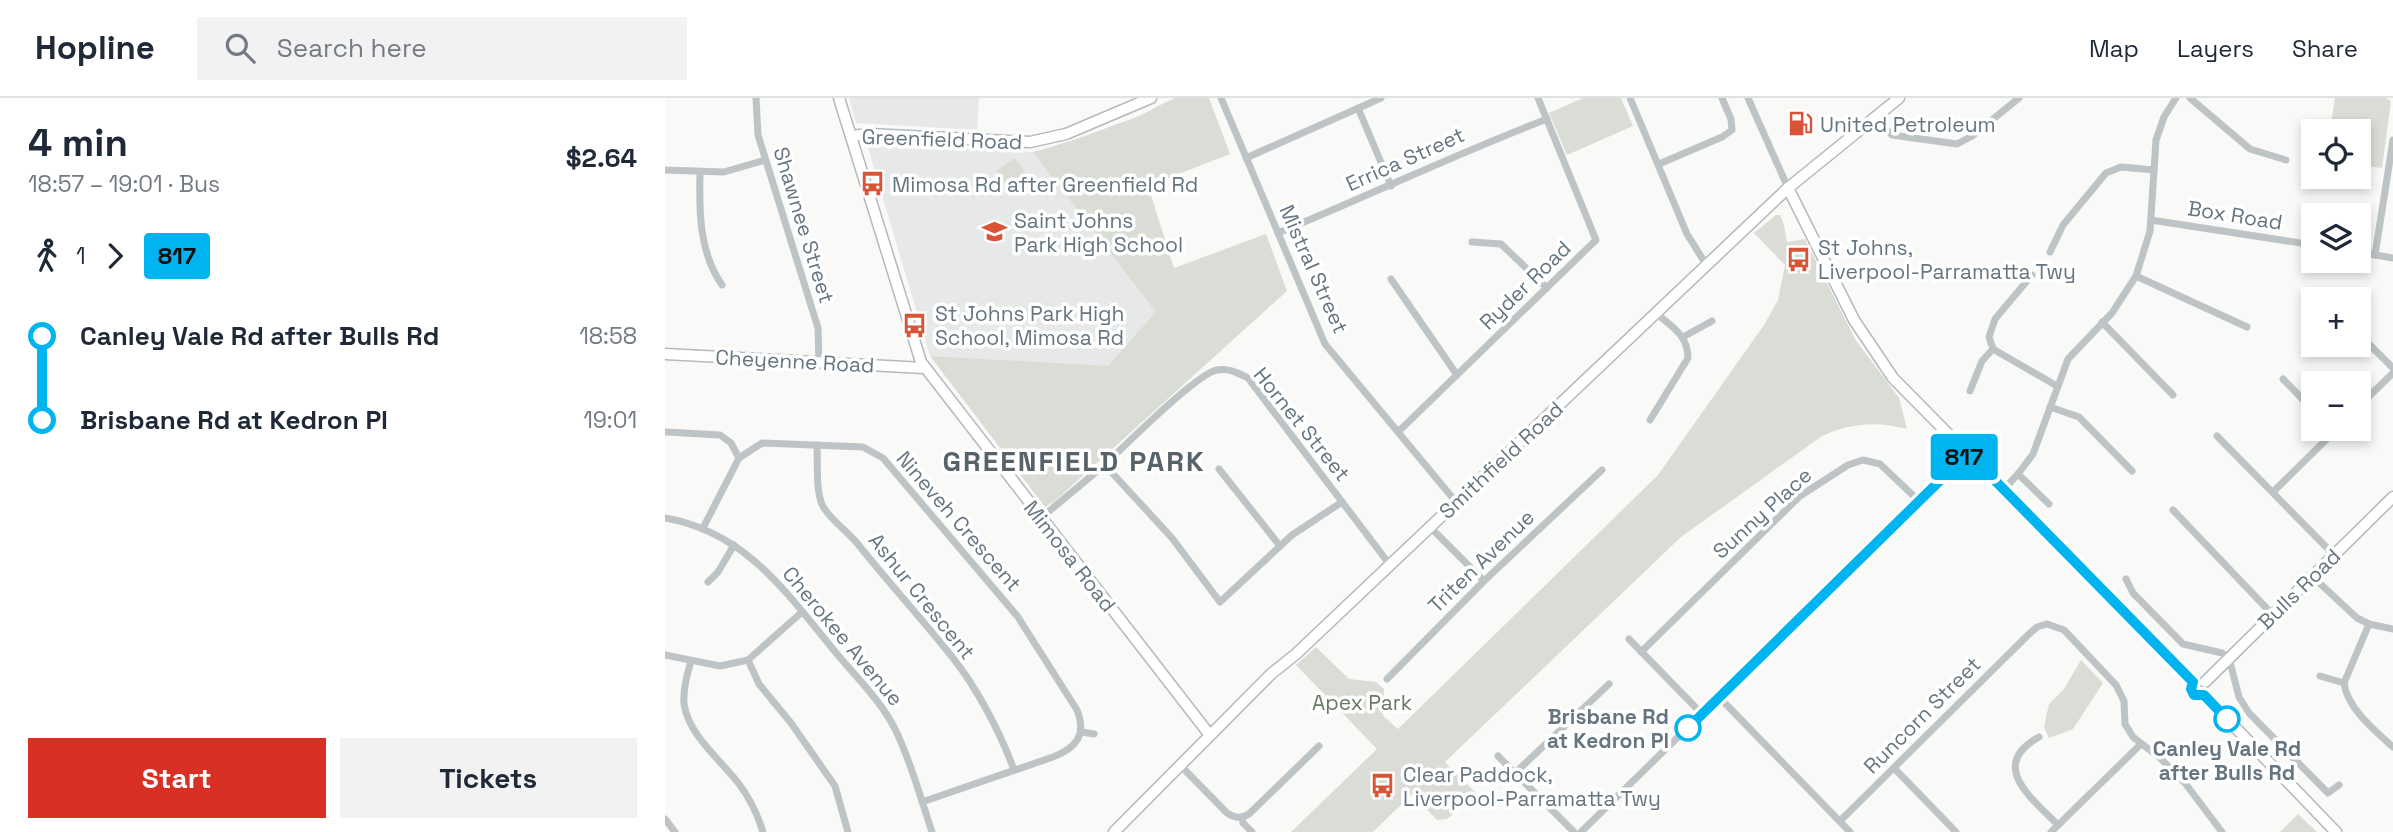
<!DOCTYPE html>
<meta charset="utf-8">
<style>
:root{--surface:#fff;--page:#f2f2f3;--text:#1f2937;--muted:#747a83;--line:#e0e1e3;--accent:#d93025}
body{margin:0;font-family:"Space Grotesk",sans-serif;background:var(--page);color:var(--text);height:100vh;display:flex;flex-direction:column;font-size:26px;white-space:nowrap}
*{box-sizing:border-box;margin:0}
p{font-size:23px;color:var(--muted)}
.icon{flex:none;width:38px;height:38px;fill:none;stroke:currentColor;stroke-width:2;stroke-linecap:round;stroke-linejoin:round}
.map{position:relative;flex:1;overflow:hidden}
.details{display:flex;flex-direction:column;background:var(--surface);width:665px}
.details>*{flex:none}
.badge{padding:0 14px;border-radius:5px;font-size:24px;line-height:46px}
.controls{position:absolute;left:1636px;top:21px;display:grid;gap:14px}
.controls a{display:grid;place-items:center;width:70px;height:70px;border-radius:0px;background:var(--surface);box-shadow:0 4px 10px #0003;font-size:35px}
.map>.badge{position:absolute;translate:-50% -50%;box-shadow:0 0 0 4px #fff}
.legs{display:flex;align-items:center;gap:10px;height:77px;padding:0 28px;font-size:23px}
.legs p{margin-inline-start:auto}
.headline{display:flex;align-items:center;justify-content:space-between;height:119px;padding:0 28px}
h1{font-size:38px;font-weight:600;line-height:52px}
.primary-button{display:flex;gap:14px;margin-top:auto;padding:14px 28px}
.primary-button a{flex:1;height:80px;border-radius:0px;background:var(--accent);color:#fff;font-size:28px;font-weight:600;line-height:80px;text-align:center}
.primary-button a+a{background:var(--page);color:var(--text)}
ul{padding:0 28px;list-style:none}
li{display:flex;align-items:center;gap:24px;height:84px;font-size:26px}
li i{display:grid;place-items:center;width:10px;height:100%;margin:0 9px;background:currentColor}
li i::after{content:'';width:18px;height:18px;margin:-9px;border:5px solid;border-radius:50%;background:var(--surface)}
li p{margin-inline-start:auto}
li:first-child i{background:linear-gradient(#0000 50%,currentColor 0)}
li:last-child i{background:linear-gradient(currentColor 50%,#0000 0)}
header{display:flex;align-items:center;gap:42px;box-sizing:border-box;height:98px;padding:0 35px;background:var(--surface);border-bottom:2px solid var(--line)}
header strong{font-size:33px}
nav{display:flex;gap:38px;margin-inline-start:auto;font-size:24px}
.search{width:490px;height:63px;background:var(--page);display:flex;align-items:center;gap:18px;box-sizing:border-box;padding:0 24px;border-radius:0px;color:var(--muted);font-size:26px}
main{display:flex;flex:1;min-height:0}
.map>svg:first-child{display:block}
</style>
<header>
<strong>Hopline</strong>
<div class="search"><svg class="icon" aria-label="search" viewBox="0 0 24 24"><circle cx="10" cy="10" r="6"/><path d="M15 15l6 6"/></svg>Search here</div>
<nav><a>Map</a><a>Layers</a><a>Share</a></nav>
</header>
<main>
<section class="details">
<div class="headline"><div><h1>4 min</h1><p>18:57 – 19:01 · Bus</p></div><b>$2.64</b></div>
<div class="legs"><svg class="icon" aria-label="walk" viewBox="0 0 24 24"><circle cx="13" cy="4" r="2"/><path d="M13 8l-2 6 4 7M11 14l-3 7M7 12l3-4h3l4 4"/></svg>1<svg class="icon" aria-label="forward" viewBox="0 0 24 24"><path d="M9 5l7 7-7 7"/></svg><b class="badge" style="background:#00b5ef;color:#111">817</b></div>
<ul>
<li><i style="color:#00b5ef"></i><b>Canley Vale Rd after Bulls Rd</b><p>18:58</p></li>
<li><i style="color:#00b5ef"></i><b>Brisbane Rd at Kedron Pl</b><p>19:01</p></li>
</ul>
<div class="primary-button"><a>Start</a><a>Tickets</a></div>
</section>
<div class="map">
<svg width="1728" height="734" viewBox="0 0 1728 734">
<rect width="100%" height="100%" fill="#f9f9f7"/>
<!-- built -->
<g fill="#e7e8e8">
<path d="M 184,0 L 314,0 L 312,32 L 191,25 Z"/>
<path d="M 202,47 L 368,54 L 492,214 L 443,269 L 265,258 Z"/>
</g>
<!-- green -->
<g fill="#d9ddd6">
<path d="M 510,0 L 544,0 L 565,56 L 483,88 L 509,170 L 601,136 L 622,193 L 390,403 L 380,409 L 265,258 L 443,268 L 491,214 L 368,54 C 403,45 436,32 469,20 C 483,14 496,6 510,0 Z"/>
<path d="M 918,0 L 956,0 L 968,28 L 902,57 L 884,15 Z"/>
<path d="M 1670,0 L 1721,0 L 1726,3 L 1717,70 L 1694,67 L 1694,33 L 1665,33 Z"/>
<path d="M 350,60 L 363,78 L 343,91 L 331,73 Z"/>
<path d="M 1111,117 L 1115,117 L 1118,123 L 1122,144 L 1140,141 L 1190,241 L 1234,300 L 1242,331 C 1211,323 1186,325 1157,338 L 1016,439 L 780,664 L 812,696 L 782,721 L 772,722 L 747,696 L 708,734 L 626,734 L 712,651 L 631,567 L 651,549 L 684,581 L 711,584 L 719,591 L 718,618 L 733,631 L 993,377 L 1099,227 L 1113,202 L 1120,167 L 1089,135 Z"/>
<path d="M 1416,562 L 1438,585 L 1408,631 L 1384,640 L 1379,629 L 1384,606 L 1399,591 Z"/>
<path d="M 1633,716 L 1652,734 L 1615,734 Z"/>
</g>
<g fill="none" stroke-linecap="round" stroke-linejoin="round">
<defs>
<g id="secondary">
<path d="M 174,0 L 256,264 L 544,636"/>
<path d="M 186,38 L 204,36 L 365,44 L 401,36 L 486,0"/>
<path d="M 1123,90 L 1189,222 L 1228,280 L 1528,584"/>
<path d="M 0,256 L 259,270"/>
<path d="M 1528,584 L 1526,590 L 1528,595 L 1533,598 L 1539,597"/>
<path d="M 1540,584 L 1728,399"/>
<path d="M 1539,597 L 1671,734"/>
<path d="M 449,734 L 606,576 L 631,556 L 1123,90 L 1234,0"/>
</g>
</defs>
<!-- secondary casing -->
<use href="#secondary" stroke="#b3b9bd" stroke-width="13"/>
<!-- street -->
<g stroke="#bec3c6" stroke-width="7">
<path d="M 91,0 L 93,37 L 153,230 L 154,265"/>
<path d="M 556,0 L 660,246 L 791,404"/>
<path d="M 965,0 L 1022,136 L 1042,168"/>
<path d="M 1083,0 L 1123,90"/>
<path d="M 1525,0 L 1585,51 L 1621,62"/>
<path d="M 693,10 L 726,88"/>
<path d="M 1209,20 L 1227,37 L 1292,46 L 1307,38 L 1354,0"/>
<path d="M 581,60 L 716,0"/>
<path d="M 994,66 L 1057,39 L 1067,32 L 1066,21 L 1057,0"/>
<path d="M 0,72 L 59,74 L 100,62"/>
<path d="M 35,74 C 34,113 34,154 57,187"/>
<path d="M 1486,122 L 1648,147"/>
<path d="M 613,135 C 703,98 791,56 882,21"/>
<path d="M 807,144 L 836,146 L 882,190"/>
<path d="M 1385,154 L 1398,127 L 1441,75 L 1456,69 L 1489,72"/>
<path d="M 1694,154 L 1728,160"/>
<path d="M 1710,157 L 1728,42"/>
<path d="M 1367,177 L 1330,221 L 1324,239 L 1328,251 L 1392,288"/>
<path d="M 1471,178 L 1582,229"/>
<path d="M 726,181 L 792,277"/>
<path d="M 1437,224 L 1508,297"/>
<path d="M 1694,236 L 1728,270"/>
<path d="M 1018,239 L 1047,223"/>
<path d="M 1618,281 L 1648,312"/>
<path d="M 1305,293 L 1317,263 L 1328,251"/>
<path d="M 1694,308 L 1728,275"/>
<path d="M 1385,309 L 1414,319 L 1467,373"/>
<path d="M 985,322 L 1023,260 C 1023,237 1007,229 991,215"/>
<path d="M 1,334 L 55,337 L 66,345 L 74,360"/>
<path d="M 733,334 L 931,142 L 873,0"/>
<path d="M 1552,338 L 1669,457"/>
<path d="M 152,347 C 153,363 150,397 159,410 C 167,423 182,433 192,445 C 223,484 257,521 288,560 C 312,590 336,636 349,672"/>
<path d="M 439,366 L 507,440 L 555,504 L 627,437 L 677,404"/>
<path d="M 554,371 L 615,448"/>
<path d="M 1353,376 L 1384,406"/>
<path d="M 1339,391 L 1353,376 L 1368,356 L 1403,261 L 1447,215 L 1471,178 L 1485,133 L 1491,42 L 1499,19 L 1511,0"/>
<path d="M 1608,394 L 1672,331"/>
<path d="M 1508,412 L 1608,517"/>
<path d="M 0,420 C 82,434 123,497 172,556 C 193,581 217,604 231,633 C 246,664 256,701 267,734"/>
<path d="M 376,420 C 396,403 417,386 438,368 C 458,350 532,275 552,272 C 564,270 573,275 583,280 L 725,467"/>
<path d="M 765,429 L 819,483"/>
<path d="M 38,430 L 74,360 L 97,345 L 198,349 L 218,360 L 353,519 L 412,612 C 422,637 411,650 388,659 L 257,704"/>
<path d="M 1647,478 L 1692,520 L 1704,526 L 1728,531"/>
<path d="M 1461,481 L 1468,495 L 1518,546 L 1557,555 L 1564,560 L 1574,599 L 1584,615 L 1663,695 L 1674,687"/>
<path d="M 43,484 L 53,474 L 69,447"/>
<path d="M 1704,526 L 1679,585 C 1682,610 1710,633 1728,649"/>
<path d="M 964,541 L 1037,616"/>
<path d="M 976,554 L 1135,398 L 1183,367 L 1198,362 L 1215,366 L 1254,403"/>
<path d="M 0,557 L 55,568 L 83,562 L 137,514"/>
<path d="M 83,562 L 94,586 L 126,625 L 170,688 L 183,734"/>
<path d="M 26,563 C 22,577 18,591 19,606 C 24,638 55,661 74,686 C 84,699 93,718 98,734"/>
<path d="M 1655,578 L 1679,585"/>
<path d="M 722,581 L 819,483 L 937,372"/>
<path d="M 1054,599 L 1185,734"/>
<path d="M 417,634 L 429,636"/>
<path d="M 1374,639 C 1322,668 1368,701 1393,727"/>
<path d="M 833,658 L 909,734"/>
<path d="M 515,667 L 562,715 C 570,720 576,721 584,716 L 654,648"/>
<path d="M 1229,670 L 1291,734"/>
<path d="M 850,675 L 944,586"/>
<path d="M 577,719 L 578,725 L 587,734"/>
<path d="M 0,721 L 10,734"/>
<path d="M 1175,723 L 1364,536 L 1372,529 L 1382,526 L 1399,532 L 1451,587 L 1459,603 L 1460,626 L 1468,639 L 1494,659 L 1520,685 L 1557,734"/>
<path d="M 916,734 L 1303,355"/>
<path d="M 1386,734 L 1476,646"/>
</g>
<!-- secondary -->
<use href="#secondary" stroke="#fff" stroke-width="10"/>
</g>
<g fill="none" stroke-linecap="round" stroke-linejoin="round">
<defs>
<path id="line-1" d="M 1023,630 L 1303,355 L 1528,584 L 1526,591 L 1529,597 L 1539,597 L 1562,621"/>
</defs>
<!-- line-1 casing -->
<use href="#line-1" stroke="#fff" stroke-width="16"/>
<!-- line-1 -->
<use href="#line-1" stroke="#00b5ef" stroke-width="10"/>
</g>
<!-- icons -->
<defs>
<symbol id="fuel-bare" viewBox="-9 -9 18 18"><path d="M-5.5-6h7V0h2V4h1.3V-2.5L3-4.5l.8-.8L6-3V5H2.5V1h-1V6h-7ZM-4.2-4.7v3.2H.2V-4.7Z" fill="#d95437" stroke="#fff" stroke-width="2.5" paint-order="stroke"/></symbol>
<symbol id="bus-bare" viewBox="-9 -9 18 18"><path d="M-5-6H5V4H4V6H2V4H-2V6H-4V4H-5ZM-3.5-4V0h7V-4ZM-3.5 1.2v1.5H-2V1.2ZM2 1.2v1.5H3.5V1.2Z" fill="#d95437" stroke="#fff" stroke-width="2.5" paint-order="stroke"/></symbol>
<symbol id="school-bare" viewBox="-9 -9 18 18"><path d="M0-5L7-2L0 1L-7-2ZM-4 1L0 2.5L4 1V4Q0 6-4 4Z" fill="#d95437" stroke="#fff" stroke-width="2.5" paint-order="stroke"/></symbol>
</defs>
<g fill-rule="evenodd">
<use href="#fuel-bare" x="1118" y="8" width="35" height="35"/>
<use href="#bus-bare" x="190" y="68" width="35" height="35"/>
<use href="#school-bare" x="312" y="116" width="35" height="35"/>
<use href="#bus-bare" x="1116" y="144" width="35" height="35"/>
<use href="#bus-bare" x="232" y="210" width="35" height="35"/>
<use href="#bus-bare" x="700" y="670" width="35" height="35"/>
</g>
<!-- markers -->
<g fill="#fff" stroke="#00b5ef" stroke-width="3.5">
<circle cx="1562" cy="621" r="12"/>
<circle cx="1023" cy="630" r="12"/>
</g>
<g text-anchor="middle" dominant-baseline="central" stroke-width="7" stroke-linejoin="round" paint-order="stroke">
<!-- poi labels -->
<g font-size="21" fill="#667680" stroke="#fff" text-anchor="start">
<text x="1155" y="26">United Petroleum</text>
<text x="227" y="86">Mimosa Rd after Greenfield Rd</text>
<text x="349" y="122">Saint Johns<tspan x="349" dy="24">Park High School</tspan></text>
<text x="1153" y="149">St Johns,<tspan x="1153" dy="24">Liverpool-Parramatta Twy</tspan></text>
<text x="270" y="215">St Johns Park High<tspan x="270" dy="24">School, Mimosa Rd</tspan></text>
<text x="738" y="676">Clear Paddock,<tspan x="738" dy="24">Liverpool-Parramatta Twy</tspan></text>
</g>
<!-- street labels -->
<g font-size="21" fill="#667680" stroke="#fff">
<text transform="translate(277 41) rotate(2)">Greenfield Road</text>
<text transform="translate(740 61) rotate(-24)">Errica Street</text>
<text transform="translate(1570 117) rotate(9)">Box Road</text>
<text transform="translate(139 127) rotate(73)">Shawnee Street</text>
<text transform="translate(649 171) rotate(66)">Mistral Street</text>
<text transform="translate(860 187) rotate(-44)">Ryder Road</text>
<text transform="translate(130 263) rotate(3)">Cheyenne Road</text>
<text transform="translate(637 326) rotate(51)">Hornet Street</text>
<text transform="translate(836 362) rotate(-43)">Smithfield Road</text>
<text transform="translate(1097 415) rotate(-42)">Sunny Place</text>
<text transform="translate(294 423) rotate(49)">Nineveh Crescent</text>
<text transform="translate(405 458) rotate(52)">Mimosa Road</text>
<text transform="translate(816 463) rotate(-44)">Triten Avenue</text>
<text transform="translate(1634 491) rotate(-44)">Bulls Road</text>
<text transform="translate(257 498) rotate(51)">Ashur Crescent</text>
<text transform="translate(178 538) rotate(50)">Cherokee Avenue</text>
<text transform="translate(1257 617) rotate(-45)">Runcorn Street</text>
</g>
<!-- park labels -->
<g font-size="21" fill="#697864" stroke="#fff">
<text x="697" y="604">Apex Park</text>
</g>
<!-- stop labels -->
<g font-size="21" font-weight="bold" fill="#667680" stroke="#fff" text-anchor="end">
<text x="1004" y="618">Brisbane Rd<tspan x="1004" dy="24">at Kedron Pl</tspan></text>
<text x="1562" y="650" text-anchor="middle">Canley Vale Rd<tspan x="1562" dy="24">after Bulls Rd</tspan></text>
</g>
<!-- district labels -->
<g font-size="28" font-weight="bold" letter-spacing="2" fill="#57636b" stroke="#fff">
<text x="409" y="363">GREENFIELD PARK</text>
</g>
</g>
</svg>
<div class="controls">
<a><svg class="icon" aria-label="locate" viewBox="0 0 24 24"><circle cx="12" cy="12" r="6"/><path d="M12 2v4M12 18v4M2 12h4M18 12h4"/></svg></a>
<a><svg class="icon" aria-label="layers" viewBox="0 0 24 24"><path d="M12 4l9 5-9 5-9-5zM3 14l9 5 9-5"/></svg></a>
<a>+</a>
<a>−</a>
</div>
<b class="badge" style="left:1299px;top:359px;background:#00b5ef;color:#111">817</b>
</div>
</main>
